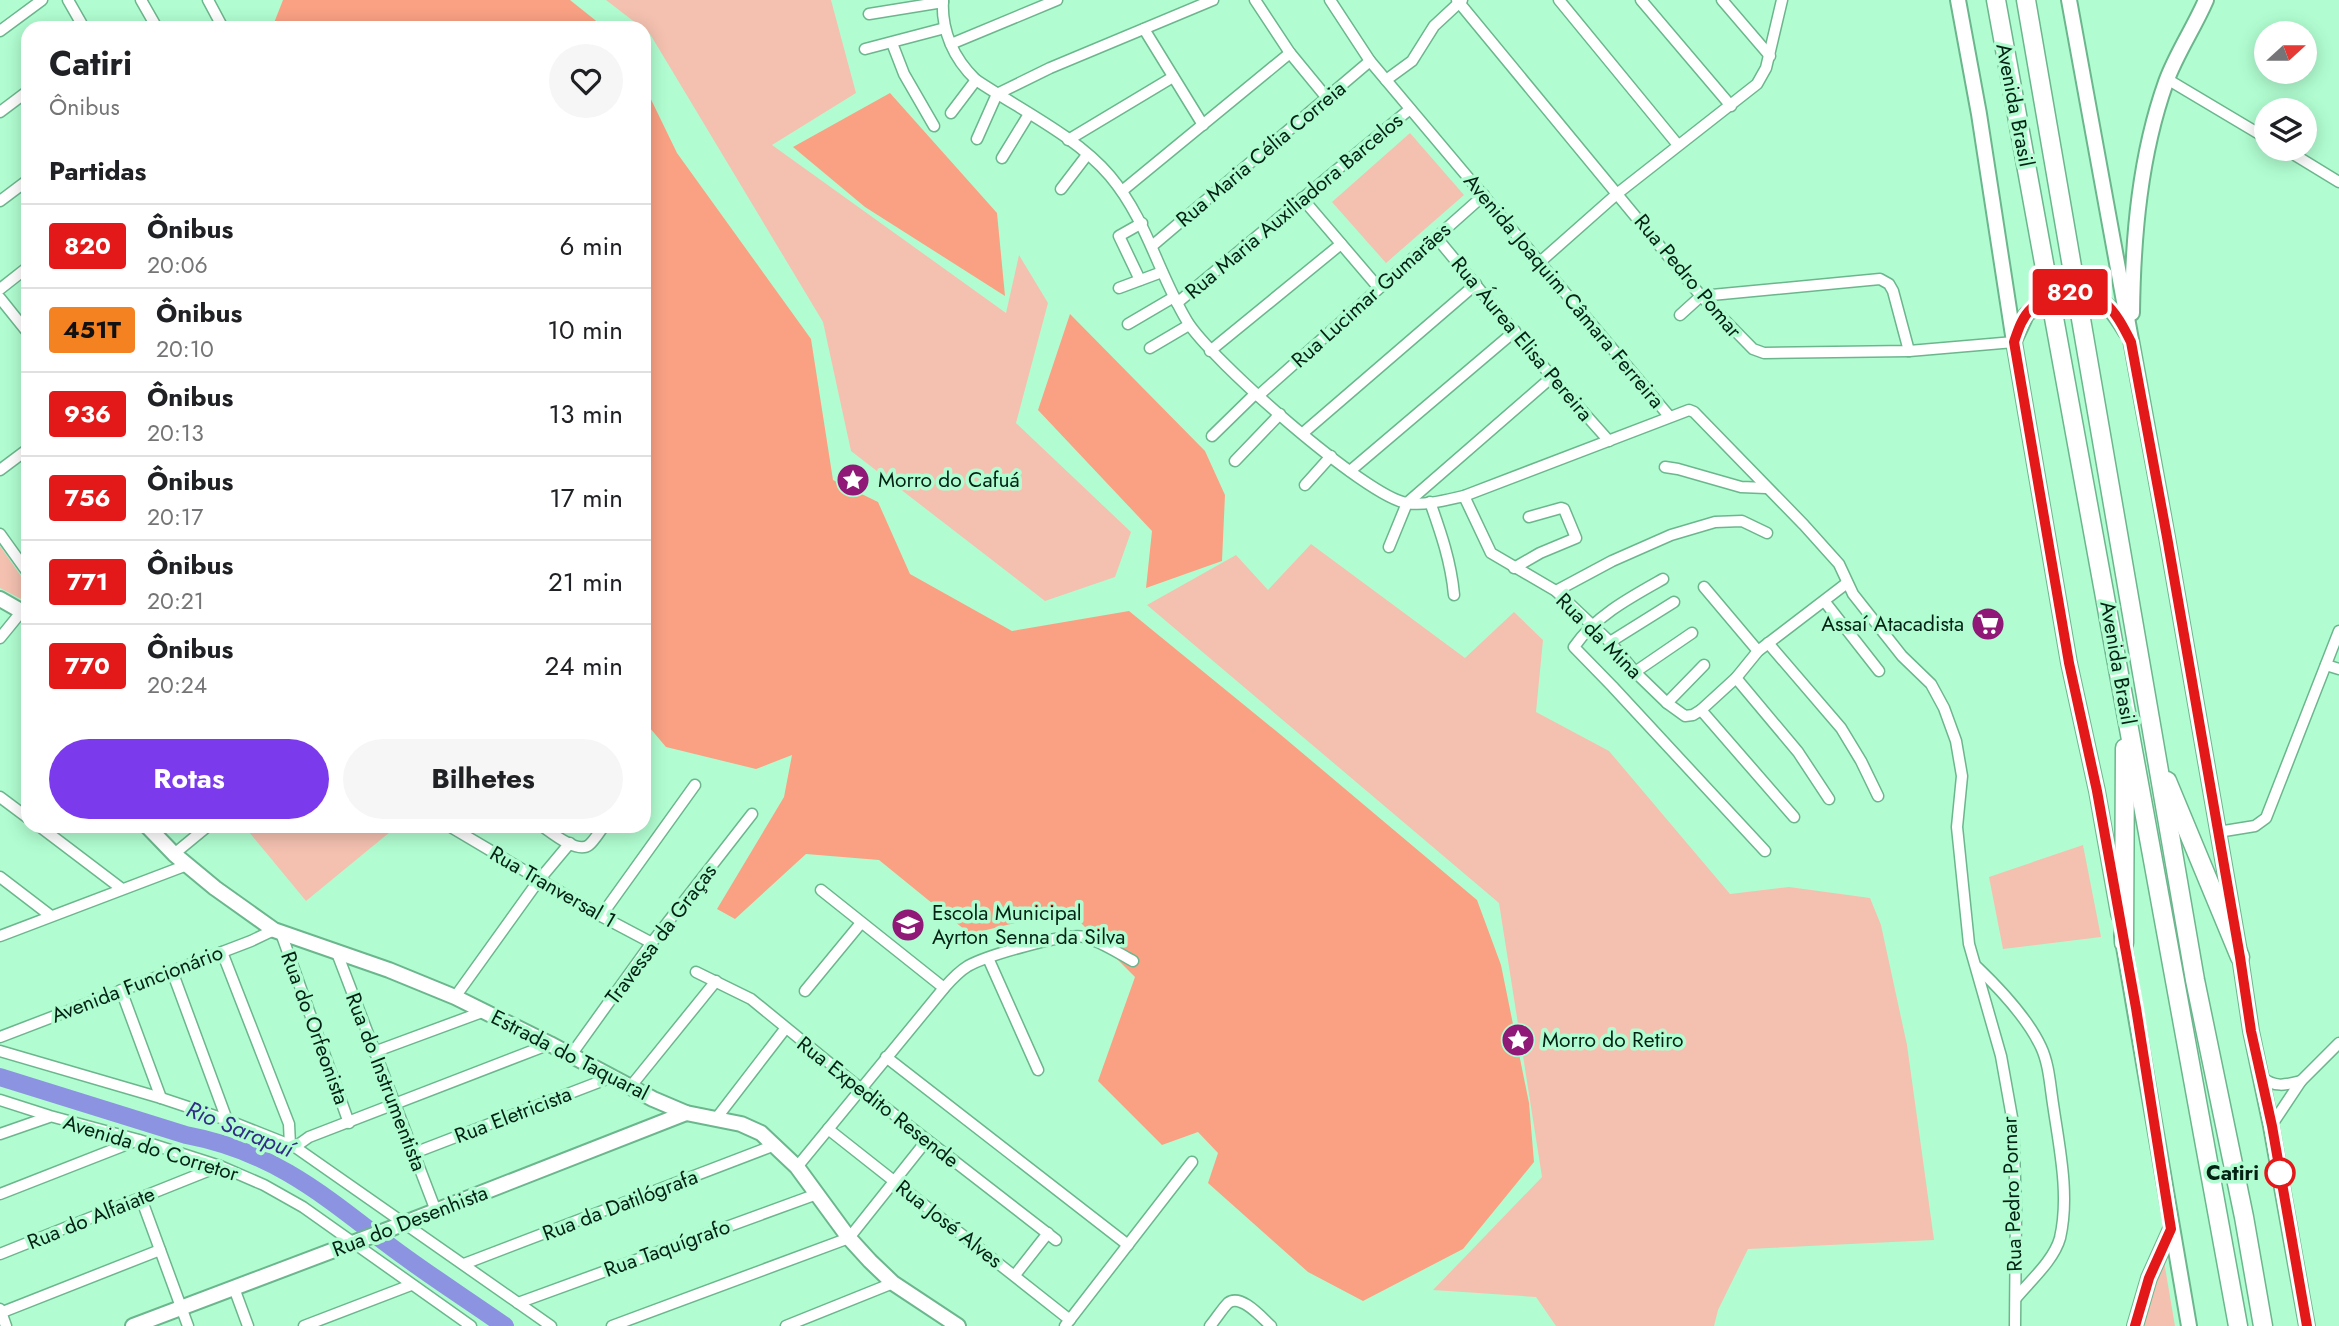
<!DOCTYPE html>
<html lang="pt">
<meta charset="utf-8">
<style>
:root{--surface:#fff;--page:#f6f6f6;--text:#202124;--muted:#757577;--line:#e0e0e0;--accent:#7c3aed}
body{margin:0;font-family:Jost,sans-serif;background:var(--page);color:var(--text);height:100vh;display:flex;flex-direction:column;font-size:26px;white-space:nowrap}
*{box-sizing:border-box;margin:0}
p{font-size:23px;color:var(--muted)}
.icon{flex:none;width:38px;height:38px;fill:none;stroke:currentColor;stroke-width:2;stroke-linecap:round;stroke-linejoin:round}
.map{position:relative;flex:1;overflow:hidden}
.panel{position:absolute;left:21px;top:21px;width:630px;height:812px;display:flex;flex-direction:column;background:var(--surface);border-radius:21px;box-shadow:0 4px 18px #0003}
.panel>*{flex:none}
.badge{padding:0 14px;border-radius:5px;font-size:24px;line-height:46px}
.needle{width:46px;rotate:69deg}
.tools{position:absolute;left:2254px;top:21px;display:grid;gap:14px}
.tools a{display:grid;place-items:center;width:63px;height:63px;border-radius:50%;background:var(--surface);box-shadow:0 4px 18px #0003;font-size:35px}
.map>.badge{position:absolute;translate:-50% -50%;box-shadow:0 0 0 4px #fff}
h2{padding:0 28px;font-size:26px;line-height:63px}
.round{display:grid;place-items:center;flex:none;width:74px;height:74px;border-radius:37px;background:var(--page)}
.headline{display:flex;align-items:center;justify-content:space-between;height:119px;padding:0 28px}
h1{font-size:33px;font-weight:700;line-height:52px}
.button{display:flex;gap:14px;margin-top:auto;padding:14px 28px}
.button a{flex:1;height:80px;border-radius:42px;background:var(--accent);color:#fff;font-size:28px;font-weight:700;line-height:80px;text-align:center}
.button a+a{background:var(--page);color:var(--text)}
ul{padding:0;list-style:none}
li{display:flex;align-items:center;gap:21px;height:84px;padding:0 28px;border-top:2px solid var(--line)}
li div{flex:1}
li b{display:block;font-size:26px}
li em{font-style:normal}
li .badge{min-width:77px;font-weight:700;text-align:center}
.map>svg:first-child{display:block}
</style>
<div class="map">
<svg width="2339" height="1326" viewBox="0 0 2339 1326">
<rect width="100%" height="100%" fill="#b1fdd1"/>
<!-- green -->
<g fill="#f4c1b0">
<path d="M 606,0 L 831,0 L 856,93 L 772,145 L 1006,313 L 1019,255 L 1048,303 L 1016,423 L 1131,532 L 1115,577 L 1045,601 L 851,451 L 823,322 L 650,34 Z"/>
<path d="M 1410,133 L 1464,195 L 1386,263 L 1332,202 Z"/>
<path d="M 1311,544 L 1465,658 L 1514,612 L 1543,640 L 1536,712 L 1609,751 L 1730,894 L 1789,887 L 1870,898 L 1881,925 L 1907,1045 L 1934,1240 L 1748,1249 L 1718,1310 L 1714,1326 L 1556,1326 L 1536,1297 L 1433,1290 L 1542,1177 L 1499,903 L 1147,605 L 1236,555 L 1268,590 Z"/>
<path d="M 0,546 L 28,586 L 28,597 L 23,600 L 0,588 Z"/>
<path d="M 257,826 L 384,826 L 390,832 L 306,901 L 249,832 Z"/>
<path d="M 2083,845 L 2101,937 L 2003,949 L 1989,877 Z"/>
<path d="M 2164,1261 L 2175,1326 L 2142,1326 Z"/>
</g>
<!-- forest -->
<g fill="#faa184">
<path d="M 283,0 L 570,0 L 605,28 L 272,28 Z"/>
<path d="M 644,85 L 677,153 L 811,339 L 833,480 L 878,502 L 910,574 L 1012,631 L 1129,611 L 1281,735 L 1477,900 L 1501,965 L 1529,1103 L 1534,1162 L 1463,1249 L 1363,1301 L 1308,1272 L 1208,1183 L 1218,1153 L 1198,1132 L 1162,1145 L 1098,1081 L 1135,977 L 1068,910 L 970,934 L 879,860 L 806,854 L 735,919 L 717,909 L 784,797 L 792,755 L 756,769 L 666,747 L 644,721 Z"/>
<path d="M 890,93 L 997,213 L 1005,296 L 865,207 L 793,147 Z"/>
<path d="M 1070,314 L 1205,451 L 1225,495 L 1222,561 L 1146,588 L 1152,531 L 1038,410 Z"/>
</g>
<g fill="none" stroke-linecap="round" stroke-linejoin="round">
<!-- river -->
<path stroke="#8c94e1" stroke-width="18" d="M 0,1077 L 186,1135 C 271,1151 320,1192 386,1243 C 424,1272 465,1298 505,1326"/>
<defs>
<g id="street">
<path d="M 68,0 L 84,28"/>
<path d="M 141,0 L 157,28"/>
<path d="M 208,0 L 223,28"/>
<path d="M 943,0 C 941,31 954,59 976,80 C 1019,109 1076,136 1110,176 C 1147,220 1158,273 1187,321 C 1209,358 1367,498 1407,503 C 1425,506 1446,500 1464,496 L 1689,410 L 1694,412 L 1804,525 L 1839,564 L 1853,594 L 1902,656 L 1931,684 L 1944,708 L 1956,741 L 1962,776 L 1957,827 L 1969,944 L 2001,1056 L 2013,1123 L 2016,1208 L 2015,1326"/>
<path d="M 1255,0 L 1290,53 L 1327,98"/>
<path d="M 1330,0 L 1370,61 L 1669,416"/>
<path d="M 1457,0 L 1701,296 L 1753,349 L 1764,353 L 1909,351 L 2014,342"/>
<path d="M 1559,0 L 1678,145"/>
<path d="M 1641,0 L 1731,106"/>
<path d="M 1722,0 L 1770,56"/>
<path d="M 869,14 L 943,2"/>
<path d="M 1144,29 L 1203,125"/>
<path d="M 0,31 L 42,0"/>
<path d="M 892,43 L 904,74 L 934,126"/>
<path d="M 951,44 L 1057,0"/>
<path d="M 865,49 L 945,28"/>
<path d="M 2167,79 L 2266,138"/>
<path d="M 1386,80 L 1412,61 L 1434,26 L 1462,0"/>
<path d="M 0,112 L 28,91"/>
<path d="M 951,113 L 976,80"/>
<path d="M 977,139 L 997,94 L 1050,68 L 1213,0"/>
<path d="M 1068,140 L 1173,77"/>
<path d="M 2285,149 L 2339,182"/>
<path d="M 1002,158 L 1029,114"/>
<path d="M 1061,189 L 1087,155"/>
<path d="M 1122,191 L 1290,53"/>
<path d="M 1302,198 L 1378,287"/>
<path d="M 0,201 L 28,180"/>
<path d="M 1436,237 L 1552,377 L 1609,441"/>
<path d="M 1152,246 L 1370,61"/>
<path d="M 1540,262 L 1618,193 L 1757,84 L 1766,68 L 1782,0"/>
<path d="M 1140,280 L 1119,236 L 1142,223"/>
<path d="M 1119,288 L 1162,272"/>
<path d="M 0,289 L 28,267"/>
<path d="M 0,298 L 28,333"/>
<path d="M 1177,303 L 1410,109"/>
<path d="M 1680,315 L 1701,296 L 1880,279 L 1889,284 L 1893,291 L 1909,351"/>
<path d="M 1128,324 L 1174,297"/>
<path d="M 1150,348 L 1189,325"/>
<path d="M 1210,351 L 1341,244"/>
<path d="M 1258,396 L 1484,195"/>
<path d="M 1303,433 L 1476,284"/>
<path d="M 1212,436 L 1255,394"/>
<path d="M 1235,461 L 1280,414"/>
<path d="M 1665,467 L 1678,469 L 1741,487 L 1766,488"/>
<path d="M 0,470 L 28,449"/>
<path d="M 1350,471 L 1515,331"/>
<path d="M 1305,485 L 1331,456"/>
<path d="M 1464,496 L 1491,553 L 1556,591 L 1610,642 L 1635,672 L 1667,703 L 1685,716 L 1693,715 L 1701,710 L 1736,678 L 1758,651 L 1847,583"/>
<path d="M 1430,502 C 1441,533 1451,562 1454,595"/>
<path d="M 0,534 L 28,573"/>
<path d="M 1389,547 L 1407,503 L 1552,377"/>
<path d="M 1514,568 L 1540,553 L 1576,538 L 1564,509 L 1561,508 L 1529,517"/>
<path d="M 1663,579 C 1631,597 1595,616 1574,647 L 1612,686 L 1765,851"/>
<path d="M 1704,587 L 1758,651"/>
<path d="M 1556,591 L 1612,561 L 1671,535 L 1715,522 L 1742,521 L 1767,533"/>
<path d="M 1825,602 L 1879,671"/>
<path d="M 0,638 L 22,611"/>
<path d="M 1610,642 L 1674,602"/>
<path d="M 1768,643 L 1841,728 L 1861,761 L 1878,796"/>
<path d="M 2326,665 L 2339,669"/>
<path d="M 1635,672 L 1692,633"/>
<path d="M 1736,678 L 1798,752 L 1829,799"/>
<path d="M 1667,703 L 1704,665"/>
<path d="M 1701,710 L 1794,817"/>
<path d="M 0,797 L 28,818"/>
<path d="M 39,826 L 122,889"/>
<path d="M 449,826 L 601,916 L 652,943"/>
<path d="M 542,826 C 552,833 577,854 589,845 C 595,840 599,832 604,826"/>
<path d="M 2218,832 L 2255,826 L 2266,818 L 2339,631"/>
<path d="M 174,854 L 208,826"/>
<path d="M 0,877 L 51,916"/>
<path d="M 821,890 L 944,988"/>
<path d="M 601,916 L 695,785"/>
<path d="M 281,933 L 349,1123"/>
<path d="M 0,936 L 187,865"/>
<path d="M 222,952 L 289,1124 L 290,1145"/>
<path d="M 337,953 L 436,1211"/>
<path d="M 988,958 L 1038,1070"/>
<path d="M 1977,967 C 2000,989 2027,1017 2041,1047 C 2049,1064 2050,1085 2053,1104 C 2059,1146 2070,1195 2060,1238 C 2054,1260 2030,1281 2016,1298"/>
<path d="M 172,971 L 227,1120"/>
<path d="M 696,972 L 751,999 L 860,1088 L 1056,1240"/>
<path d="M 121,990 L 161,1098"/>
<path d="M 805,991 L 861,923"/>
<path d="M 455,997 L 539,880 L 570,843"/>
<path d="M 0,1037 L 251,941 L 274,930"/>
<path d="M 0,1051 L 161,1098 L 227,1120 L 295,1147 L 551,1326"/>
<path d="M 374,1052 L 485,1011"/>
<path d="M 571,1055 L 650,945 L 752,814"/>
<path d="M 886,1057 L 1128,1245"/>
<path d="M 2262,1077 C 2274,1088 2286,1085 2301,1081"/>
<path d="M 631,1086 L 716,981"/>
<path d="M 0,1100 L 50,1116 L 139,1140 L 220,1166 L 264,1185 L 303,1207 L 471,1326"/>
<path d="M 715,1120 L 785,1029"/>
<path d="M 2271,1126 L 2301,1081 L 2339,1043"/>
<path d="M 828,1129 L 1070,1320"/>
<path d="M 0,1134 L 49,1117"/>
<path d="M 295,1147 L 309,1137 L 550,1044"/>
<path d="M 414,1153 L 612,1077"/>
<path d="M 797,1167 L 944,988 C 951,980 958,972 968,966 C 986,956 1066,932 1084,937 C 1100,941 1118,953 1133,961"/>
<path d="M 0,1194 L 138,1140"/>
<path d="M 141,1198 L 188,1326"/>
<path d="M 0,1254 L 220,1166"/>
<path d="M 464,1264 L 775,1145"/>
<path d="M 1015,1275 L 1048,1233"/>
<path d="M 234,1288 L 248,1326"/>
<path d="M 518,1303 L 817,1194"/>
<path d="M 0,1309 L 6,1326"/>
<path d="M 0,1313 L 160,1250"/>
<path d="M 304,1326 L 411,1285"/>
<path d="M 612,1326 L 849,1238 L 927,1140"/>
<path d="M 786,1326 L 893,1283"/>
<path d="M 1065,1326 L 1192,1162"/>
<path d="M 1210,1326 C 1216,1319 1222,1309 1228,1303 C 1241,1293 1262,1318 1271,1326"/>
</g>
<g id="secondary">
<path d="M 1958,0 L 1979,114 L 2014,342 L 2069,663 L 2097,791 L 2119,915"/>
<path d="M 2069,0 L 2167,537 L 2240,957 L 2251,1031 L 2271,1126 L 2307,1326"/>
<path d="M 2082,292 C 2103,295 2116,315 2126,332"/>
<path d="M 2132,313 C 2133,235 2140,155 2166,82 C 2176,54 2194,28 2206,0"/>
<path d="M 2014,341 L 2026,315 L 2042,301"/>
<path d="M 0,599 L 28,615"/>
<path d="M 147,826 L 174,854 L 215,888 L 274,930 L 389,970 L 455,997 L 550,1044 L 653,1099 L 686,1113 L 741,1124 L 761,1133 L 797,1167 L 849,1238 L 870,1261 L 893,1283 L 958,1326"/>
<path d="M 2122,935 L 2189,1326"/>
<path d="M 133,1326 L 387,1230 L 686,1113"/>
<path d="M 2135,1326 L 2149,1278 L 2171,1229"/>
</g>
<g id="highway">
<path d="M 1996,0 L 2238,1326"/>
<path d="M 2026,0 L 2195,980 L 2244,1217 L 2263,1326"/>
<path d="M 2167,781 L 2240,957"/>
<path d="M 2124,943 L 2125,748"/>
</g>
</defs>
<!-- street casing -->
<use href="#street" stroke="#6cb68d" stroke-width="13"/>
<!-- secondary casing -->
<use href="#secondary" stroke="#6cb68d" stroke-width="18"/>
<!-- highway casing -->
<use href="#highway" stroke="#6cb68d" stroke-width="21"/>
<!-- street -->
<use href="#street" stroke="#fff" stroke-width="10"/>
<!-- secondary -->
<use href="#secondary" stroke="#fff" stroke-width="14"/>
<!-- highway -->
<use href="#highway" stroke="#fff" stroke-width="18"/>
</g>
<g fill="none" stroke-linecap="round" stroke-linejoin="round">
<defs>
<path id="line" d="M 2135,1326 L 2149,1278 L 2171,1229 L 2136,1008 L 2097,791 L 2069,663 L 2014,342 C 2018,330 2022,317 2032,308 C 2050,290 2083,285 2103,301 C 2116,312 2124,328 2131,342 L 2167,537 L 2240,957 L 2251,1031 L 2272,1126 L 2307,1326"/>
</defs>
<!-- line casing -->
<use href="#line" stroke="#fff" stroke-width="16"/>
<!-- line -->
<use href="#line" stroke="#e31919" stroke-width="10"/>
</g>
<!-- icons -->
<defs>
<symbol id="sight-disc" viewBox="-11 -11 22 22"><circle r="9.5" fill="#901877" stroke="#b1fdd1"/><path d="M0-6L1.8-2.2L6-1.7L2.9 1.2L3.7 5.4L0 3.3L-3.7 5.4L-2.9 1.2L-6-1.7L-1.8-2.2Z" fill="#fff"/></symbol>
<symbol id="supermarket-disc" viewBox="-11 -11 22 22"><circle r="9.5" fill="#901877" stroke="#b1fdd1"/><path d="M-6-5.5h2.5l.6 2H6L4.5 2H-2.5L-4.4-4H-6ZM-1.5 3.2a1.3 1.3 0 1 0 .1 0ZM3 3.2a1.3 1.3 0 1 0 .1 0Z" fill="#fff"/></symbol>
<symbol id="school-disc" viewBox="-11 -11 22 22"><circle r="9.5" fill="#901877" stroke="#b1fdd1"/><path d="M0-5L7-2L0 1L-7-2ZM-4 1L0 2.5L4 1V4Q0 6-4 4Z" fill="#fff"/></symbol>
</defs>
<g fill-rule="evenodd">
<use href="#sight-disc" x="834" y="461" width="38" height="38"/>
<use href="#supermarket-disc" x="1969" y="605" width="38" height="38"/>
<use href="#school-disc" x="889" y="906" width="38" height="38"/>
<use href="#sight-disc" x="1499" y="1021" width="38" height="38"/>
</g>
<!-- markers -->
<circle fill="#fff" stroke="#e31919" stroke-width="3.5" cx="2280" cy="1173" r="14"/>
<g text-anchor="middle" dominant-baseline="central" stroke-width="7" stroke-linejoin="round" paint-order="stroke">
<!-- street labels -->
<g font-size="21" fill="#022213" stroke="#b1fdd1">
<text transform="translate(2015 105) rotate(79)">Avenida Brasil</text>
<text transform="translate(1261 154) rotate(-40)">Rua Maria Célia Correia</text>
<text transform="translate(1294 206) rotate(-40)">Rua Maria Auxiliadora Barcelos</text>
<text transform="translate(1688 276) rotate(50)">Rua Pedro Pomar</text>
<text transform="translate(1564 291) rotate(50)">Avenida Joaquim Câmara Ferreira</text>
<text transform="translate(1371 295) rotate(-42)">Rua Lucimar Gumarães</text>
<text transform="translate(1522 339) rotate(50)">Rua Áurea Elisa Pereira</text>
<text transform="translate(1599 636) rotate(45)">Rua da Mina</text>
<text transform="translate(2118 663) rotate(80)">Avenida Brasil</text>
<text transform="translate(553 887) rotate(30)">Rua Tranversal 1</text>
<text transform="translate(661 934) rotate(-53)">Travessa da Graças</text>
<text transform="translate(137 984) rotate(-21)">Avenida Funcionário</text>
<text transform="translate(315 1028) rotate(70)">Rua do Orfeonista</text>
<text transform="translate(570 1055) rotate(27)">Estrada do Taquaral</text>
<text transform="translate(386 1082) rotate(69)">Rua do Instrumentista</text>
<text transform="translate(878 1102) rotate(38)">Rua Expedito Resende</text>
<text transform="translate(513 1115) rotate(-21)">Rua Eletricista</text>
<text transform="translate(151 1148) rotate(17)">Avenida do Corretor</text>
<text transform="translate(2012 1194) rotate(-92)">Rua Pedro Pornar</text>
<text transform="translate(620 1205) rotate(-21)">Rua da Datilógrafa</text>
<text transform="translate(91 1218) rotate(-22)">Rua do Alfaiate</text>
<text transform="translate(410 1221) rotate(-21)">Rua do Desenhista</text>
<text transform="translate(949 1224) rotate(38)">Rua José Alves</text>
<text transform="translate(667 1248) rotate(-20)">Rua Taquígrafo</text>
</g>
<!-- poi labels -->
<g font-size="21" fill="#022213" stroke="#b1fdd1" text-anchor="start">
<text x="878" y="480">Morro do Cafuá</text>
<text x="1964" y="624" text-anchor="end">Assaí Atacadista</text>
<text x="932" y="913">Escola Municipal<tspan x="932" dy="24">Ayrton Senna da Silva</tspan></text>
<text x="1542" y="1040">Morro do Retiro</text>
</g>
<!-- stop labels -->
<g font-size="21" font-weight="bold" fill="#022213" stroke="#b1fdd1" text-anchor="end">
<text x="2259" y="1173">Catiri</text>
</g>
<!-- water labels -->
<g font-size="23" font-style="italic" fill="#322e88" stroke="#b1fdd1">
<text transform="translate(240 1129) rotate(22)">Rio Sarapuí</text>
</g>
</g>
</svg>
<div class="tools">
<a><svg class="needle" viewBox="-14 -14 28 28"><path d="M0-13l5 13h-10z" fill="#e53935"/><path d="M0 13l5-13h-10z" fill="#757577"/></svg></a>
<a><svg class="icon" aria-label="layers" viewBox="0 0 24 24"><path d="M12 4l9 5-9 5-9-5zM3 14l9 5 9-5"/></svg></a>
</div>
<b class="badge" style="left:2070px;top:292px;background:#e31919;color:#fff">820</b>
<section class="panel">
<div class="headline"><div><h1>Catiri</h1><p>Ônibus</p></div><a class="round"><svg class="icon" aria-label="heart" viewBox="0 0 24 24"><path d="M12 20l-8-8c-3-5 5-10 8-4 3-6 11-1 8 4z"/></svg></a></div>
<h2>Partidas</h2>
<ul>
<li><span class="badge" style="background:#e31919;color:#fff">820</span><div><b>Ônibus</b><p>20:06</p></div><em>6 min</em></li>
<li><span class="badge" style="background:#f58220;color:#111">451T</span><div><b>Ônibus</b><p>20:10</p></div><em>10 min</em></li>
<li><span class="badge" style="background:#e31919;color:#fff">936</span><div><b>Ônibus</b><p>20:13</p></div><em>13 min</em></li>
<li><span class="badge" style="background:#e31919;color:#fff">756</span><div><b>Ônibus</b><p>20:17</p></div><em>17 min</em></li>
<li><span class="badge" style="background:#e31919;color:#fff">771</span><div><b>Ônibus</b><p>20:21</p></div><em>21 min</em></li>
<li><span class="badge" style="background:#e31919;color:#fff">770</span><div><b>Ônibus</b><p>20:24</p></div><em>24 min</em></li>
</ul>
<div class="button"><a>Rotas</a><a>Bilhetes</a></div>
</section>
</div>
